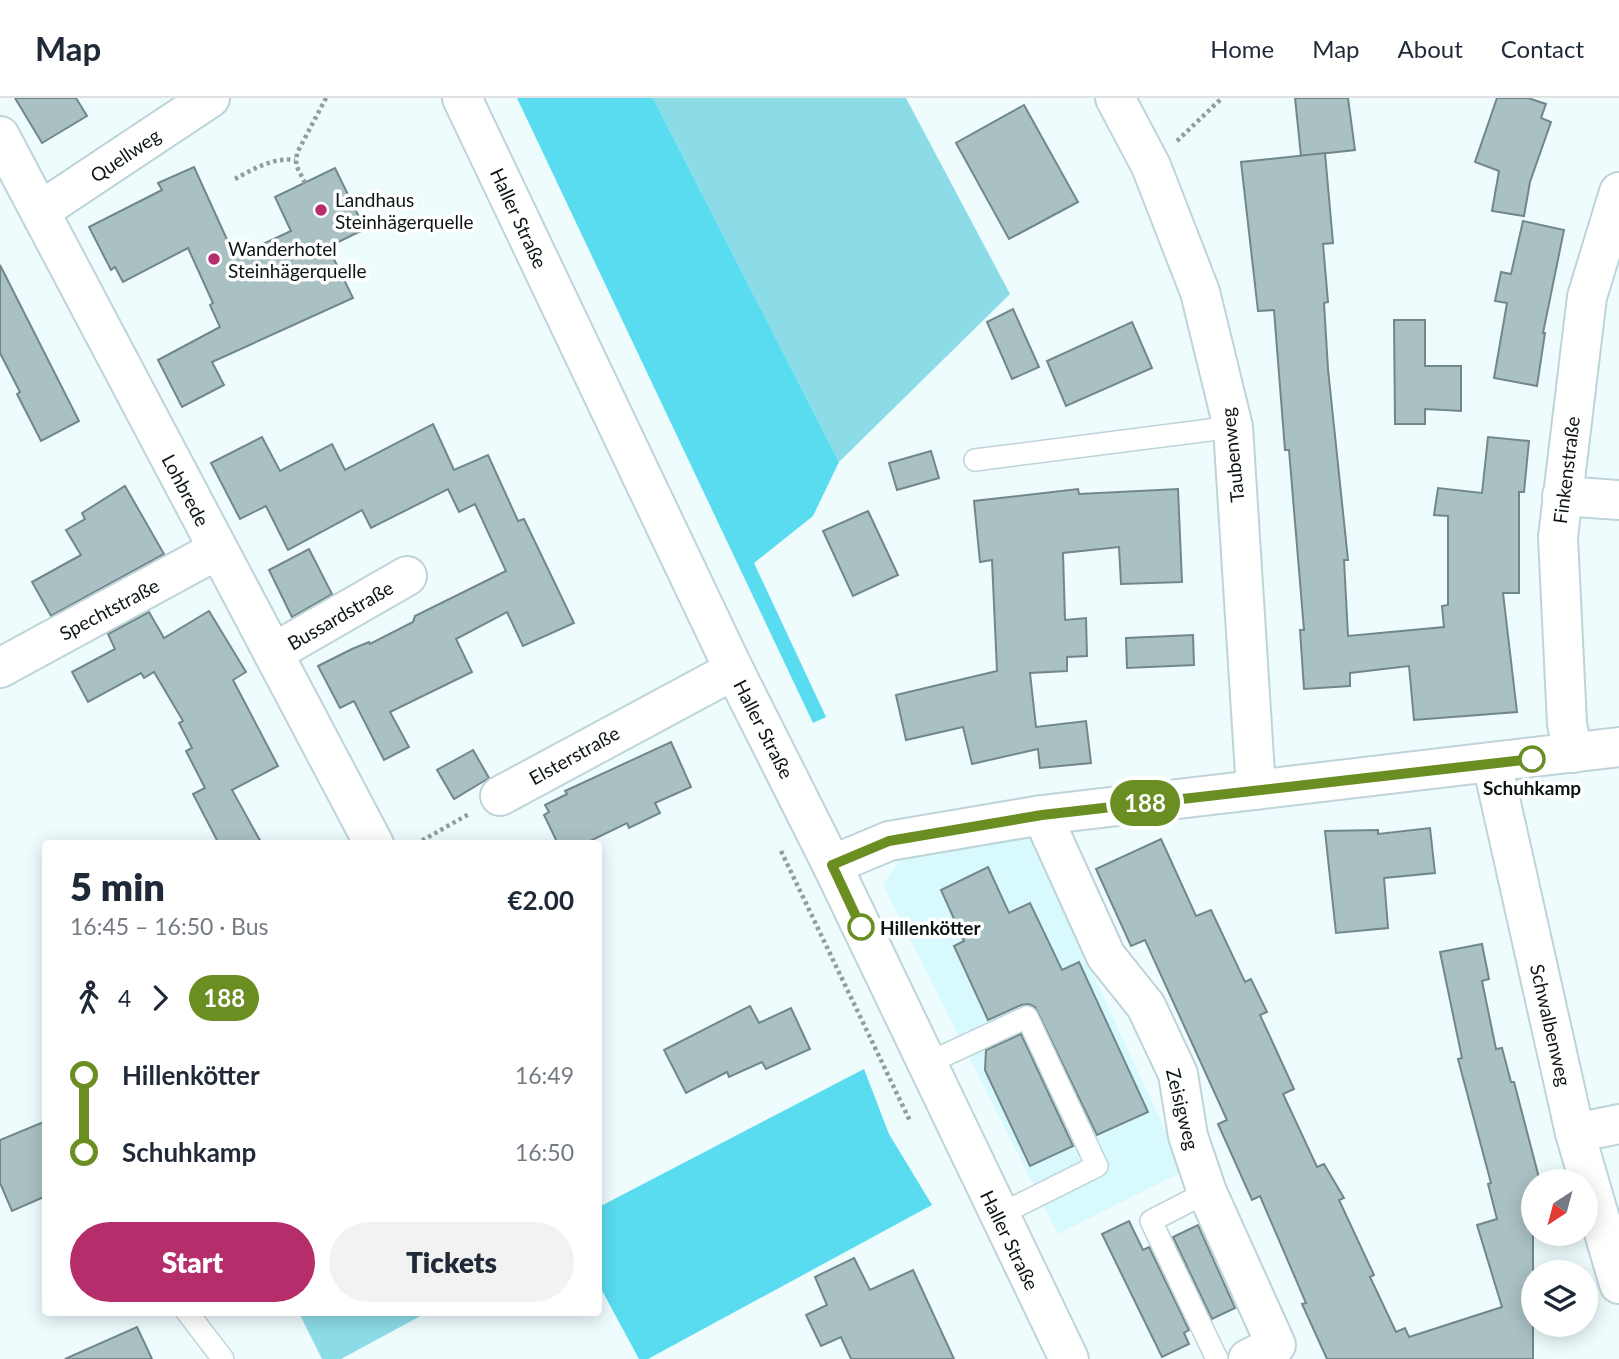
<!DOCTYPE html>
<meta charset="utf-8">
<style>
:root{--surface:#fff;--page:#f2f2f3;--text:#1f2937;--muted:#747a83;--line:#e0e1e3;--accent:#b62d6b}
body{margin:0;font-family:Lato,sans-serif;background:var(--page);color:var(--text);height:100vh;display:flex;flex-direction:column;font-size:26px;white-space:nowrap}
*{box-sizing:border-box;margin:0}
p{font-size:23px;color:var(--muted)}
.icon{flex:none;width:38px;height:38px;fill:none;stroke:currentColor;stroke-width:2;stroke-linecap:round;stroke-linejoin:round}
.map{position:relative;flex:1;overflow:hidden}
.side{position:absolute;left:42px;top:742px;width:560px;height:476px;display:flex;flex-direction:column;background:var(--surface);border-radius:7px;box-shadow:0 4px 18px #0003}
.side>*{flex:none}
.badge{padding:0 14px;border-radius:23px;font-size:24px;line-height:46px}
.needle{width:46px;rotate:216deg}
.fabs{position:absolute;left:1521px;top:1071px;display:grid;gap:14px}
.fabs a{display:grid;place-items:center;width:77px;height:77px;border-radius:50%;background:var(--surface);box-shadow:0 4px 18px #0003;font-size:35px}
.map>.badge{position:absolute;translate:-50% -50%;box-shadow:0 0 0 4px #fff}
.legs{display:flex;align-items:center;gap:10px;height:77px;padding:0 28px;font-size:23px}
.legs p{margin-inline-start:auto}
.overview{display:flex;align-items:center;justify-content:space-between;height:119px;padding:0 28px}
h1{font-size:38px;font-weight:800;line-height:52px}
.action{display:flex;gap:14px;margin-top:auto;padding:14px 28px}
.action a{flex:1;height:80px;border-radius:42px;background:var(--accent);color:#fff;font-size:28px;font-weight:800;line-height:80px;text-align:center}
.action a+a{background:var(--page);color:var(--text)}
ul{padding:0 28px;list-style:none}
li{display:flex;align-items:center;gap:24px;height:77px;font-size:26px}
li i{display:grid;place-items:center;width:10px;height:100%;margin:0 9px;background:currentColor}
li i::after{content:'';width:18px;height:18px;margin:-9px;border:5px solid;border-radius:50%;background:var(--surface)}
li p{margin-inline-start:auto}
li:first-child i{background:linear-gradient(#0000 50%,currentColor 0)}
li:last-child i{background:linear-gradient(currentColor 50%,#0000 0)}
header{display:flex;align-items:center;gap:42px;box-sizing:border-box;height:98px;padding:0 35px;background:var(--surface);border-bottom:2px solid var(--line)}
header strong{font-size:33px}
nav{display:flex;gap:38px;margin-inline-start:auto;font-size:24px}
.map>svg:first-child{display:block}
</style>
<header>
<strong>Map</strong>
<nav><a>Home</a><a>Map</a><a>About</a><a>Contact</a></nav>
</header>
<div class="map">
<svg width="1619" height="1261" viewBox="0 0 1619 1261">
<rect width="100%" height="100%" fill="#eefcfe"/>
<!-- built -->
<path fill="#d8faff" d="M 1030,740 L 1184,1073 L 1058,1136 L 883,787 L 903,756 Z"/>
<!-- green -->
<g fill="#8cdce8">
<path d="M 653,0 L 906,0 L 1010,196 L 839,364 Z"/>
<path d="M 299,1215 L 426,1215 L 341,1261 L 322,1261 Z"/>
</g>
<!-- forest -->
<g fill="#59dcef">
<path d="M 517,0 L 653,0 L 839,364 L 813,418 L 754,465 L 826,619 L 813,625 Z"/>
<path d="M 864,971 L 889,1036 L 932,1107 L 648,1261 L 639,1261 L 599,1187 L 599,1109 Z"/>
</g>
<!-- building -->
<g fill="#aac1c4" stroke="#71878a" stroke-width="2">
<path d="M 15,0 L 76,0 L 87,18 L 42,45 Z"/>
<path d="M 1295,0 L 1348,0 L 1355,52 L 1301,58 Z"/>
<path d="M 1497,0 L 1528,0 L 1546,6 L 1541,20 L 1551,24 L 1530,84 L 1524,118 L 1492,113 L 1499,73 L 1475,64 Z"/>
<path d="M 1024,7 L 1078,104 L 1009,141 L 956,45 Z"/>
<path d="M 1325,55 L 1333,145 L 1323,146 L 1328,204 L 1324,205 L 1328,271 L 1348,462 L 1344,462 L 1348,538 L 1444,529 L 1442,508 L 1448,507 L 1448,418 L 1434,417 L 1438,390 L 1482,395 L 1488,339 L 1529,343 L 1524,394 L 1519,394 L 1519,495 L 1503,495 L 1517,614 L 1414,622 L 1409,568 L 1350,575 L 1350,588 L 1304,591 L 1300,532 L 1304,532 L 1289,352 L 1285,352 L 1274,212 L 1258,213 L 1241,64 Z"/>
<path d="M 194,69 L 235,159 L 291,133 L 275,99 L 335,70 L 365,131 L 328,149 L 353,200 L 212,264 L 224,287 L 182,309 L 158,262 L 220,229 L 210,207 L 213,205 L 188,150 L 123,184 L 115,169 L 111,172 L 89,129 L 162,92 L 158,85 Z"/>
<path d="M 1523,123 L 1564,132 L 1543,235 L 1545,235 L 1537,288 L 1494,280 L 1507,205 L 1495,203 L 1501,174 L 1511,176 Z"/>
<path d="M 0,167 L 79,323 L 41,343 L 17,296 L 20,294 L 0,255 Z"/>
<path d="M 1013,211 L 1039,269 L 1012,281 L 987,224 Z"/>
<path d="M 1394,222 L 1425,222 L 1425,268 L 1461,268 L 1461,313 L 1425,311 L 1425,326 L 1395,326 Z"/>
<path d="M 1132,224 L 1152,270 L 1066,308 L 1047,263 Z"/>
<path d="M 433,326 L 454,372 L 488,357 L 518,423 L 524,421 L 574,525 L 523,548 L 507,514 L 456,541 L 472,574 L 390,614 L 409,649 L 384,662 L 354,603 L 340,610 L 318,568 L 352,551 L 369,544 L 370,546 L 413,524 L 415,518 L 506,473 L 475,406 L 459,414 L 448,391 L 371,430 L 362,412 L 288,452 L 266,408 L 240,421 L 211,365 L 262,339 L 280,373 L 332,346 L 345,372 Z"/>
<path d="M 931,353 L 939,380 L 897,392 L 889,365 Z"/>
<path d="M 125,388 L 164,456 L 51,518 L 32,484 L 81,457 L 66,432 L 85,421 L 82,415 Z"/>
<path d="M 1078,391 L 1079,396 L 1178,391 L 1180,438 L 1182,484 L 1121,486 L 1119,449 L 1063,455 L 1065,522 L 1086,520 L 1087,558 L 1067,559 L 1067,573 L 1030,575 L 1036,629 L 1086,623 L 1091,665 L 1040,670 L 1038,651 L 972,666 L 963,629 L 906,642 L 896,597 L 997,573 L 992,462 L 980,464 L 974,403 Z"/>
<path d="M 868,413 L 898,477 L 853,498 L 823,433 Z"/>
<path d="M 309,451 L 332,496 L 292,519 L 269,472 Z"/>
<path d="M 209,513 L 246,574 L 233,582 L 278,668 L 232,692 L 262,746 L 219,746 L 193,696 L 205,690 L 186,653 L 192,650 L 179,625 L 183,623 L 154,574 L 144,580 L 141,575 L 88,604 L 72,574 L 115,551 L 108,536 L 149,514 L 164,540 Z"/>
<path d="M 1193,537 L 1194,567 L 1127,570 L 1126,540 Z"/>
<path d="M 671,644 L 691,689 L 655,705 L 660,715 L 629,730 L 627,725 L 584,746 L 558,746 L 544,717 L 549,714 L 545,707 L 567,696 L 565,693 Z"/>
<path d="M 473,652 L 489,680 L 454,701 L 437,672 Z"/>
<path d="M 1430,730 L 1435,775 L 1384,780 L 1388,830 L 1336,835 L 1325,733 L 1378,732 L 1378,736 Z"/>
<path d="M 1161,741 L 1196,818 L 1211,812 L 1245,884 L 1251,881 L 1267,914 L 1260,917 L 1294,991 L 1283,996 L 1317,1069 L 1324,1066 L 1344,1100 L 1339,1102 L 1374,1177 L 1370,1179 L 1396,1234 L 1405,1230 L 1409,1239 L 1502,1209 L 1477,1127 L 1497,1121 L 1488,1086 L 1491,1085 L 1458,961 L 1462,960 L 1440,854 L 1482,846 L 1489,881 L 1482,883 L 1496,951 L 1502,950 L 1511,984 L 1514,984 L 1538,1076 L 1539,1083 L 1533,1083 L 1533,1261 L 1327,1261 L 1302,1206 L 1306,1205 L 1260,1098 L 1252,1102 L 1218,1026 L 1227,1022 L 1145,842 L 1131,848 L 1096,771 Z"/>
<path d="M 988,769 L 1009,815 L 1030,805 L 1062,872 L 1079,864 L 1148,1014 L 1097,1037 L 1035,909 L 1029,906 L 1021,907 L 988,922 L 954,848 L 964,843 L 941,792 Z"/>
<path d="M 750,908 L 759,925 L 791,910 L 810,951 L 766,971 L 762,964 L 729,979 L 727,974 L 686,995 L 664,952 Z"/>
<path d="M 1021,936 L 1073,1048 L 1030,1068 L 985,972 L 986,952 Z"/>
<path d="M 46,1023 L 46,1098 L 12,1113 L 0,1085 L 0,1042 Z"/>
<path d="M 1129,1123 L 1143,1152 L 1149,1149 L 1189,1232 L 1184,1235 L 1189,1246 L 1162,1259 L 1102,1136 Z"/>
<path d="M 1198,1127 L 1235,1210 L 1212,1221 L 1173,1139 Z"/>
<path d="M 854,1160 L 870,1192 L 913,1172 L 954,1261 L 851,1261 L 841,1239 L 821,1248 L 806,1217 L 827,1207 L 815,1179 Z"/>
<path d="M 137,1229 L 152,1261 L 65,1261 Z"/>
</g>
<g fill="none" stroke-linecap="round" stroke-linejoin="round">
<defs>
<g id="lane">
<path d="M 975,362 L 1233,329"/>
<path d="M 926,966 L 1027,919 L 1097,1068 L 999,1117"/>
<path d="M 1207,1094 L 1151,1123 L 1217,1261"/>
<path d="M 187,1214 L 223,1261"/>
</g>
<g id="street">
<path d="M 1115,0 L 1151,68 L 1200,194 L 1233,329 L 1256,692"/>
<path d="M 0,38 L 374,746"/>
<path d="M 40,113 L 210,0"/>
<path d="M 1562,398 L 1619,402"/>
<path d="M 273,555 L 407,478"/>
<path d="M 0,570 L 217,452"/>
<path d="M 1573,655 L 1567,626 L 1558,439 L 1587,199 L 1619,94"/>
<path d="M 1492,665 L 1575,1035 L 1619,1186"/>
<path d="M 500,698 L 734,572"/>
<path d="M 1042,717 L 1106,858 L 1146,908 L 1178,976 L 1188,1038 L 1207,1094 L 1276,1247 L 1248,1261"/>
<path d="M 832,767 L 889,743 L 1042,717 L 1619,649"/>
<path d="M 1575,1035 L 1619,1026"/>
</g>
<path id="secondary" d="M 462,0 L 734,572 L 832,767 L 1069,1261"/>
</defs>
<!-- lane casing -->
<use href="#lane" stroke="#bed4d8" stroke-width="24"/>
<!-- street casing -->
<use href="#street" stroke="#bed4d8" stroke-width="42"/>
<!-- secondary casing -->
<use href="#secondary" stroke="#bed4d8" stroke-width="42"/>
<!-- path -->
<g stroke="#919d9f" stroke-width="4.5" stroke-dasharray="3.5 3.5" stroke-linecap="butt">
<path d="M 1177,43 L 1222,0"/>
<path d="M 235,81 C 253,71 274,59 295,62"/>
<path d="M 305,85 L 296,67 L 297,55 L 326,0"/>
<path d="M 416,746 L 469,716"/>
<path d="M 781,753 L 910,1023"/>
</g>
<!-- lane -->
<use href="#lane" stroke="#fff" stroke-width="21"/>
<!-- street -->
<use href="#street" stroke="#fff" stroke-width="38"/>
<!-- secondary -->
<use href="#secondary" stroke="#fff" stroke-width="38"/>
</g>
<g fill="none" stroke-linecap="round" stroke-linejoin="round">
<defs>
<path id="line-1" d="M 861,829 L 832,767 L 889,743 L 1042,717 L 1532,661"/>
</defs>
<!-- line-1 casing -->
<use href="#line-1" stroke="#fff" stroke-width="16"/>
<!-- line-1 -->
<use href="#line-1" stroke="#6b8e23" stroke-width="10"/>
</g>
<!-- markers -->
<g fill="#b62d6b" stroke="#fff" stroke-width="2.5">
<circle cx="321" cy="112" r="7"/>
<circle cx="214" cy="161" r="7"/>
</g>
<g fill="#fff" stroke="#6b8e23" stroke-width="3.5">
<circle cx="1532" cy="661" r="12"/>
<circle cx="861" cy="829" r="12"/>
</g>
<g text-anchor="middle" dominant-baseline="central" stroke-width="7" stroke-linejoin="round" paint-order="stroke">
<!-- street labels -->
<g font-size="19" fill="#0d1516" stroke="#fff">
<text transform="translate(125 57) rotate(-34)">Quellweg</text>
<text transform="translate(519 120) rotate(65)">Haller Straße</text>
<text transform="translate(1232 357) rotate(-96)">Taubenweg</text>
<text transform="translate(1566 372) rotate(-83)">Finkenstraße</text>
<text transform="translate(186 392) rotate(62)">Lohbrede</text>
<text transform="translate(109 511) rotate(-28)">Spechtstraße</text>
<text transform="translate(340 517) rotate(-30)">Bussardstraße</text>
<text transform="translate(764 631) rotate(63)">Haller Straße</text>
<text transform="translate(574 657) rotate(-29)">Elsterstraße</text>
<text transform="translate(1551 927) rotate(77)">Schwalbenweg</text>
<text transform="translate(1183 1011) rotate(76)">Zeisigweg</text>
<text transform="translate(1010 1142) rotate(64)">Haller Straße</text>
</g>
<!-- poi labels -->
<g font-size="19" fill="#0d1516" stroke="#fff" text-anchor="start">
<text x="335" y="101">Landhaus<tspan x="335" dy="22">Steinhägerquelle</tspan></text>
<text x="228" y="150">Wanderhotel<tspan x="228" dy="22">Steinhägerquelle</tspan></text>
</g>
<!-- stop labels -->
<g font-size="19" font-weight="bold" fill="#0d1516" stroke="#fff">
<text x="1532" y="689">Schuhkamp</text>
<text x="880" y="829" text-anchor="start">Hillenkötter</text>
</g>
</g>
</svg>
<div class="fabs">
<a><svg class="needle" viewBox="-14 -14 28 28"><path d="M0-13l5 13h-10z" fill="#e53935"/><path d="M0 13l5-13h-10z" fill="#747a83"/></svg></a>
<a><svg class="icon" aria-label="layers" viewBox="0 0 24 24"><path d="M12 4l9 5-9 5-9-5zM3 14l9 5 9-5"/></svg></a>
</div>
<b class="badge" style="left:1145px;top:705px;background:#6b8e23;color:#fff">188</b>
<section class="side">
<div class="overview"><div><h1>5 min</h1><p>16:45 – 16:50 · Bus</p></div><b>€2.00</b></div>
<div class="legs"><svg class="icon" aria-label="walk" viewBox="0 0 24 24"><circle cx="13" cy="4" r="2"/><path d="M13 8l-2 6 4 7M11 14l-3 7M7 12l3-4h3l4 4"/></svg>4<svg class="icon" aria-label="forward" viewBox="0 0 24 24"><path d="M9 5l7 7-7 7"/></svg><b class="badge" style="background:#6b8e23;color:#fff">188</b></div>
<ul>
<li><i style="color:#6b8e23"></i><b>Hillenkötter</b><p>16:49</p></li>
<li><i style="color:#6b8e23"></i><b>Schuhkamp</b><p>16:50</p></li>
</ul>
<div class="action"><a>Start</a><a>Tickets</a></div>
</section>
</div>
